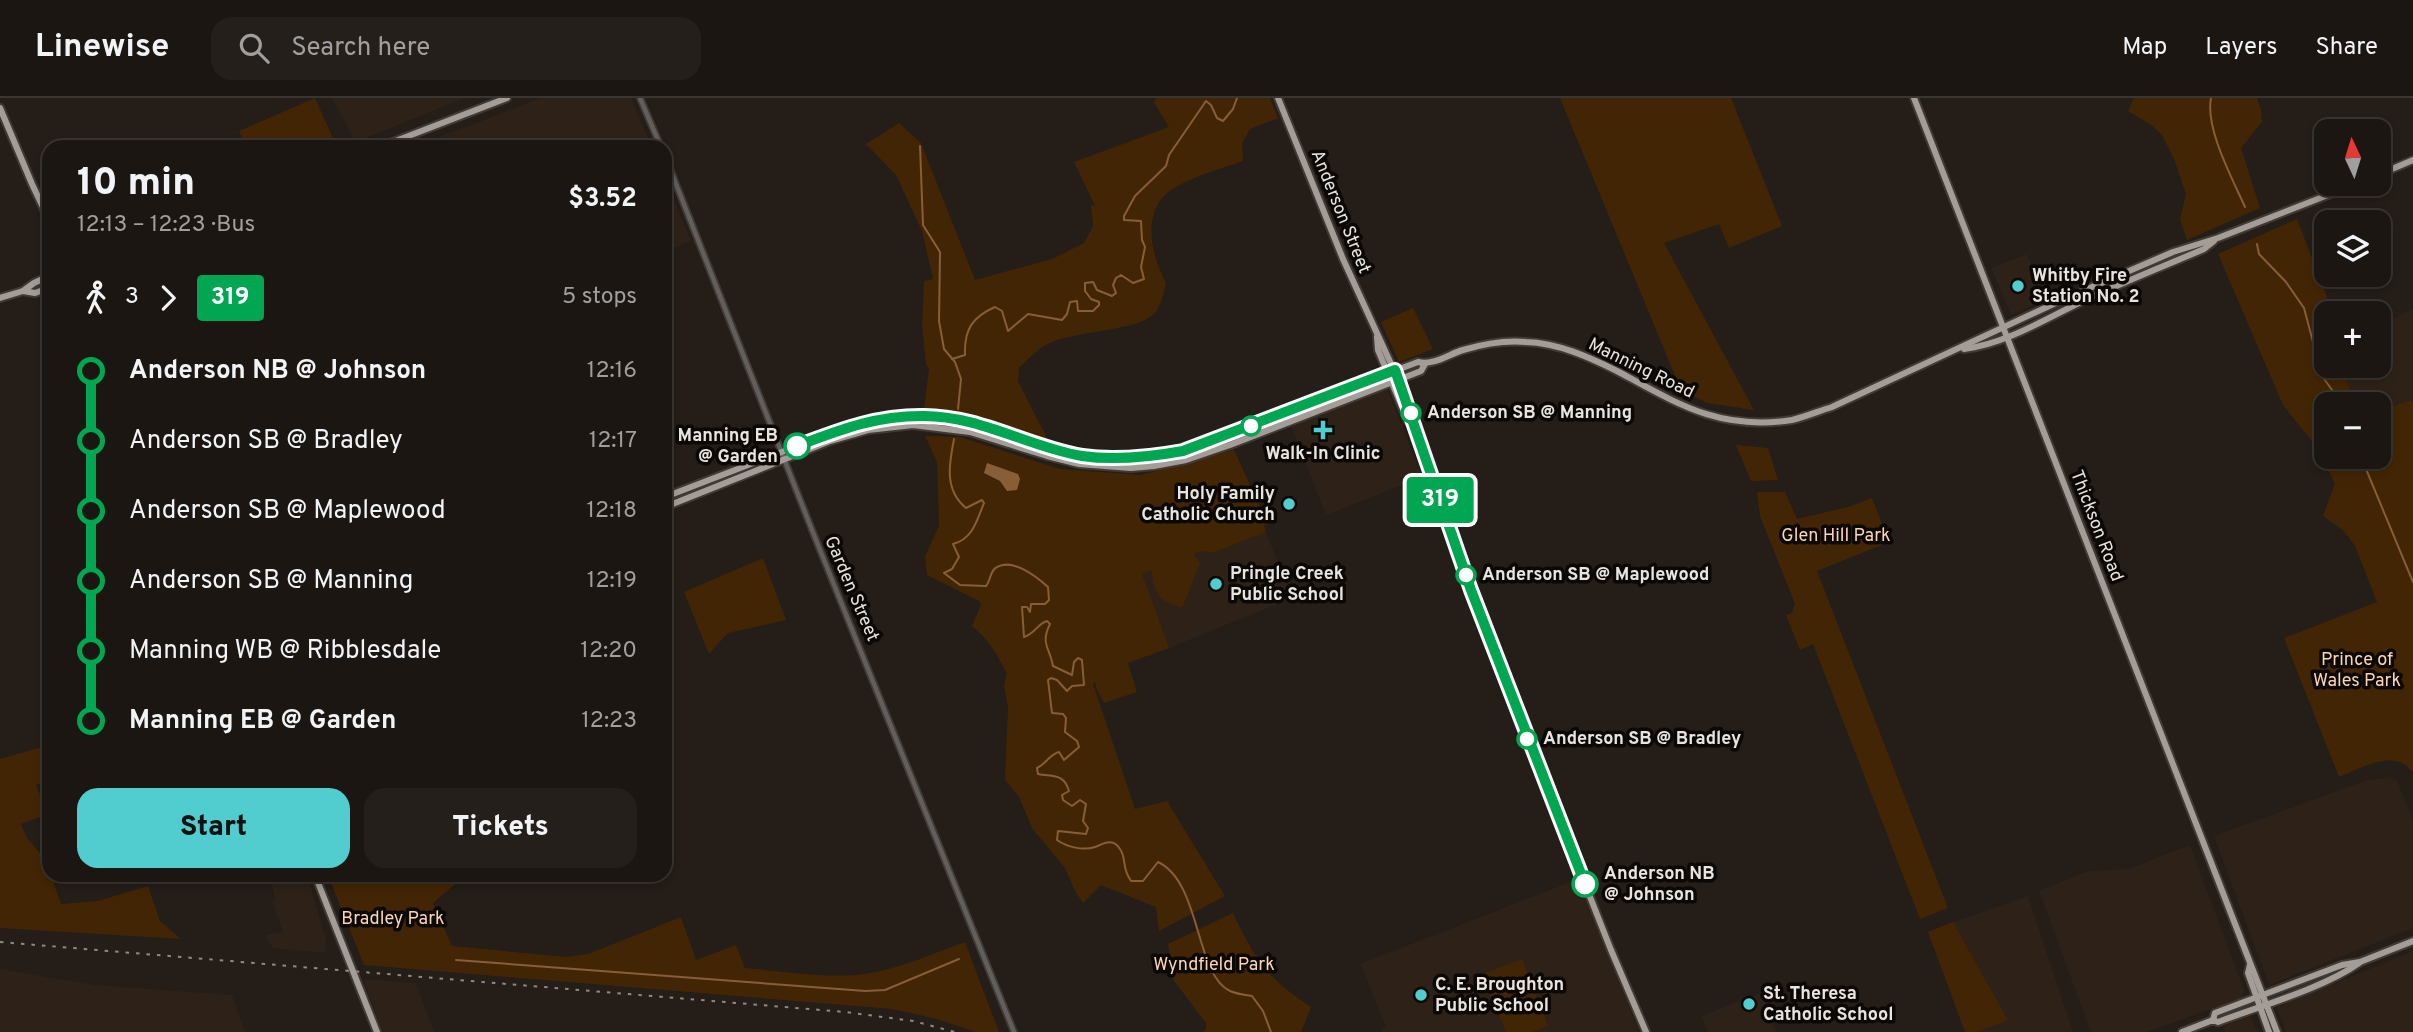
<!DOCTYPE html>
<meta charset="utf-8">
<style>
:root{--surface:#1b1612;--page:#241f1b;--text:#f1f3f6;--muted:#a09f9f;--line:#393532;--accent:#52cdcf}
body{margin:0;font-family:Overpass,sans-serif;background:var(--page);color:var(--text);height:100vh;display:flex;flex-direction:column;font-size:26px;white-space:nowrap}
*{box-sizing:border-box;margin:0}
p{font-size:23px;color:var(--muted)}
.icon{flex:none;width:38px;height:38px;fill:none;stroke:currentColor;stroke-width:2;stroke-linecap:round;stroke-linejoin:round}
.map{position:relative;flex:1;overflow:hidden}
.panel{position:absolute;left:42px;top:42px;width:630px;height:742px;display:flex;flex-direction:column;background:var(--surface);border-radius:21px;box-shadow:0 4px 10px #0003,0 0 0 2px var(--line)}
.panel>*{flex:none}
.badge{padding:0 14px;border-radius:5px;font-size:24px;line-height:46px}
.needle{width:46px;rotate:356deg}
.buttons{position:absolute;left:2314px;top:21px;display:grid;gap:14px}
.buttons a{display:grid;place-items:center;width:77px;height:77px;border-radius:14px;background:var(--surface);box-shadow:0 4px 10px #0003,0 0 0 2px var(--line);font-size:35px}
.map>.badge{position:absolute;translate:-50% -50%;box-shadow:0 0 0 4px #fff}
.legs{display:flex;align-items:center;gap:10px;height:77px;padding:0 35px;font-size:23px}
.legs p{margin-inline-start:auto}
.head{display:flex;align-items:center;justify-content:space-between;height:119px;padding:0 35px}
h1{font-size:38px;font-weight:800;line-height:52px}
.cta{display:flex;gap:14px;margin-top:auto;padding:14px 35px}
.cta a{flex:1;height:80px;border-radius:21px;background:var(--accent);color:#111;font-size:28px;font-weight:800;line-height:80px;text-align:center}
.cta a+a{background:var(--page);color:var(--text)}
ul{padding:0 35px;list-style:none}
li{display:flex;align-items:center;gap:24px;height:70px;font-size:26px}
li i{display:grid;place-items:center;width:10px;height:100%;margin:0 9px;background:currentColor}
li i::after{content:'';width:18px;height:18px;margin:-9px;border:5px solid;border-radius:50%;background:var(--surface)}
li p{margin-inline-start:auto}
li:first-child i{background:linear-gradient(#0000 50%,currentColor 0)}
li:last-child i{background:linear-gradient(currentColor 50%,#0000 0)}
header{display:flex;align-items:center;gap:42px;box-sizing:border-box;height:98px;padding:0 35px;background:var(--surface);border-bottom:2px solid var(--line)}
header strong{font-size:33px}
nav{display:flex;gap:38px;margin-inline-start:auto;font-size:24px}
.search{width:490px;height:63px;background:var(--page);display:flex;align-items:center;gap:18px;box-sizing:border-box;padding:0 24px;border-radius:21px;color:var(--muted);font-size:26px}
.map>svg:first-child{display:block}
</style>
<header>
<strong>Linewise</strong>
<div class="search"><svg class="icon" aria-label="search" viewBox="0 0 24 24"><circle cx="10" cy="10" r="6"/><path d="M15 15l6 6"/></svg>Search here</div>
<nav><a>Map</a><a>Layers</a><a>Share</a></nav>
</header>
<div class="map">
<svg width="2413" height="934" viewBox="0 0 2413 934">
<rect width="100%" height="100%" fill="#241d18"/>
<!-- built -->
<g fill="#2e2218">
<path d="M 332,0 L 464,0 L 356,44 Z"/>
<path d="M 540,0 L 631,0 L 652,49 L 415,49 Z"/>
<path d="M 665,81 L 691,143 L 665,153 Z"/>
<path d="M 2027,156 L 2046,201 L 2011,217 L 1991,170 Z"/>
<path d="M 2413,211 L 2413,302 L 2378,314 L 2378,306 L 2357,306 L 2340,268 L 2378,268 L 2378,227 Z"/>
<path d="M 1387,290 L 1422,379 L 1326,417 L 1291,328 Z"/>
<path d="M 1266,434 L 1292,500 L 1169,550 L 1139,471 L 1201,453 L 1213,455 Z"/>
<path d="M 2388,680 L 2397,682 L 2413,723 L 2413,830 L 2269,887 L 2214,738 L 2367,682 Z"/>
<path d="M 2190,747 L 2244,892 L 2241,900 L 2147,934 L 2091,934 L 2039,793 L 2088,773 L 2128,771 Z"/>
<path d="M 273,777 L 306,777 L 312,793 L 326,843 L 325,855 L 272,850 L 266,837 L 283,834 L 272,803 L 276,802 L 272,789 Z"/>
<path d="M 1578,781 L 1639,934 L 1381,934 L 1386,928 L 1360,866 Z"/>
<path d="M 2028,798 L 2073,934 L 1977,934 L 2008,922 L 1953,824 Z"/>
<path d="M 2413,853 L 2413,934 L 2286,934 L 2277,909 Z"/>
<path d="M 0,871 L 95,887 L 232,897 L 245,934 L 0,934 Z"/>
<path d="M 363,881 L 416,885 L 434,934 L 383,934 Z"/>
<path d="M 1761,895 L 1776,934 L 1708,934 L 1702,918 Z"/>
<path d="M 2250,918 L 2258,934 L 2225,934 L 2223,928 Z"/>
</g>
<!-- green -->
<g fill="#422505">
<path d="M 315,0 L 337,49 L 246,49 L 239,33 Z"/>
<path d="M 1156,0 L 1270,0 L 1278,20 L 1250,31 L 1242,45 L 1243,63 C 1221,71 1179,82 1164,98 C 1142,121 1153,161 1166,185 C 1163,197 1161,212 1150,219 C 1125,235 1072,232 1044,248 C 1035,253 1027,263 1019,270 L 1018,283 L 1048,342 L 963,314 L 924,311 L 929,271 L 926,266 L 922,227 L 924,183 L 933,181 L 922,133 L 896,77 L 866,46 L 899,25 L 921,45 L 975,182 L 1052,161 L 1084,145 L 1093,128 L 1091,107 L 1095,108 L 1074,64 L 1169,29 L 1154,5 Z"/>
<path d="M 1560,0 L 1731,0 L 1782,128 L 1729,150 L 1719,126 L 1664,145 L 1754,312 L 1707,305 L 1681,292 Z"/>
<path d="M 2134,0 L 2257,0 L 2261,11 L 2262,24 L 2241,50 L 2260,110 L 2187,142 L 2180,121 L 2186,96 L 2174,61 L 2162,37 L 2153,28 L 2128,13 Z"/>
<path d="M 2297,121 L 2333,215 L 2326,215 L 2326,268 L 2340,268 L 2357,306 L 2326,306 L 2326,359 L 2378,359 L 2378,314 L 2411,302 L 2413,306 L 2413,674 C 2395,650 2361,670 2339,679 L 2284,540 L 2377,504 L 2355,448 L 2344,433 L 2323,418 L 2335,386 L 2318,351 L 2283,307 L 2218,156 Z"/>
<path d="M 1413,210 L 1433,251 L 1399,264 L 1381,224 Z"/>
<path d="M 925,338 L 960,339 L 1060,371 L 1141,377 L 1234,352 L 1268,426 L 1264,428 L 1266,434 L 1213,455 L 1201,453 L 1193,456 L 1200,465 L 1182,510 C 1162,504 1152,495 1152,472 L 1142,476 L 1169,550 L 1128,565 L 1137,594 L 1104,605 L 1096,590 L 1095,584 L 1093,586 L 1135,711 L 1167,703 L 1225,798 L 1159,833 L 1156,809 L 1101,787 L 1083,805 L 1075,793 L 1065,770 L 1032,730 L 1019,699 L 1005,682 L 1008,610 L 1004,587 L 1007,576 C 998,558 988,540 972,528 L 981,507 L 979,503 L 927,477 L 925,458 L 939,428 L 937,364 Z"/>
<path d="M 1736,347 L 1768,350 L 1778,382 L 1751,383 Z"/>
<path d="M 1757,394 L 1785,394 L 1797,421 L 1848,409 L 1872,400 L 1889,444 L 1817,473 L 1948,810 L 1920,821 L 1813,546 L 1800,552 L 1786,517 L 1792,515 L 1795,506 L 1760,418 Z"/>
<path d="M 763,460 L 786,522 L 728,535 L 709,556 L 684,494 Z"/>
<path d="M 49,647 L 49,682 L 36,687 L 48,716 L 21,726 C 28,746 32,743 42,758 C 51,771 55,791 61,806 L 98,803 L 148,788 L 160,823 L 181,841 L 0,830 L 0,661 Z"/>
<path d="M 328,777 L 466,777 L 433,805 L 452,848 L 566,859 L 588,856 L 681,819 L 696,862 L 736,847 L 745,870 C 780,873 832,881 865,876 C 899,871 932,856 965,844 L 999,934 L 976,934 L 933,920 L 892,911 L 364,867 Z"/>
<path d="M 1233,815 C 1256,863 1266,879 1311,909 L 1301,934 L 1203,934 L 1206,931 L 1206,925 L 1174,883 L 1168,846 Z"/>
<path d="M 1953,824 L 2008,922 L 1977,934 L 1965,934 L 1928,834 Z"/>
<path d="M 1522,861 L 1548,928 L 1532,934 L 1506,934 L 1483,876 Z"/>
</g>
<!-- water -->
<path fill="#875e38" d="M 987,365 L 1018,376 L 1020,381 L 1017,392 L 1007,393 L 1000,383 L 984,375 Z"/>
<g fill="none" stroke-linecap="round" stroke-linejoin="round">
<!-- stream -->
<g stroke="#875e38" stroke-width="2">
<path d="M 2211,0 C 2205,30 2232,80 2245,109"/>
<path d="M 920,48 L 923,127 L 940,154 L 939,223 L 944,251 L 955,264 L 961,281 L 958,311"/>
<path d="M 2257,146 L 2259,156 L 2286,184 L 2304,210 L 2322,278 L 2342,306"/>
<path d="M 952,261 L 965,257 C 964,232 972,219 995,209 L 1002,213 L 1008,233 L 1028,216 L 1062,222 L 1067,216 L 1070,204 L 1077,203 L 1078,213 L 1093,213 L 1099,207 L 1099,204 L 1091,201 L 1085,193 L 1085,185 L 1093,184 L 1097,192 L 1112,198 L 1116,195 L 1113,187 L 1116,180 L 1121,177 L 1133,185 L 1144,181 L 1141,169 L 1145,149 L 1142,142 L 1141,123 L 1124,122 L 1124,118 L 1135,98 L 1166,68 L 1169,57 L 1206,3 L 1211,7 L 1217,20 L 1223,23 L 1233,11 L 1237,0"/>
<path d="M 954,341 C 949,366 944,392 966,410 L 982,402 L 984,405 C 977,422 973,441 953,446 L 959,459 L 952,471 L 944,475 L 960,487 L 986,488 C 991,482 990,472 997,469 C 1013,460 1037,479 1048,489 L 1049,502 L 1045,506 L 1031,506 L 1030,514 L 1027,509 L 1022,509 L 1024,539 C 1035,536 1037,526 1047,523 L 1050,526 C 1040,546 1050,550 1053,568 L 1072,577 L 1074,564 L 1078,560 L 1082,562 L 1084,587 L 1072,588 L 1067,593 L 1057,582 L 1051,580 L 1048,582 L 1052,615 L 1063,616 L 1066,620 L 1065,634 L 1077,643 L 1079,649 L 1064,662 L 1059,654 C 1050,656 1046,666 1037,670 L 1038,676 C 1053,679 1064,675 1069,693 L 1062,697 L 1063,702 L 1072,708 L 1080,702 L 1086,706 L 1083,723 L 1088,730 L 1086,736 L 1058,733 L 1057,742 C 1067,749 1083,753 1095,749 C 1105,745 1113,740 1120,751 C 1127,761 1121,769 1131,783 L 1143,783 L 1158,764 C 1201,784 1195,877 1230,893 C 1237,896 1245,897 1252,898 L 1263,913 L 1271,934"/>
<path d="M 2361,359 L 2413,484"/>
<path d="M 456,862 L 865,893 L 885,892 L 959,861"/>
</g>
<defs>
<g id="minor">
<path d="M 640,0 L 661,49"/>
<path d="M 665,58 L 812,432 L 1014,934"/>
</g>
<g id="major">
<path d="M 1278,0 L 1343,161 L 1403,292 L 1414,322 L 1413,328"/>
<path d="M 1914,0 L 2277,934"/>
<path d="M 0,10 L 32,86 L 49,122"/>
<path d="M 380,49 L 507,0"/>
<path d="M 2378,77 L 2413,62"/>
<path d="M 23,193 L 35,195 L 49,190"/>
<path d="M 0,200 L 23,193 L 34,185 L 49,178"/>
<path d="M 1377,239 L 1378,252 L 1408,323 L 1413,328 L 1516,611 L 1611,852 L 1646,934"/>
<path d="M 1964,251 C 2006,246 2047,220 2085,202 C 2124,184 2164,168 2204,151 L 2214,143"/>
<path d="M 665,399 L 857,325 C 892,319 928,315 963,322 C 1004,330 1041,351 1082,358 C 1116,363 1149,359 1183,353 L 1418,264 C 1433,268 1449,256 1463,252 C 1483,246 1505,242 1526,244 C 1558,245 1589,259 1617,273 C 1678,306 1719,333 1792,322 C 1805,319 1819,313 1832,309 L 2062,202 L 2173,154 L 2218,140 L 2356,86"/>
<path d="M 665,409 L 830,343 L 868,332 L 913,327 L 970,334 L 1047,358 L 1079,366 L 1131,370 L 1154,368 L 1186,362 L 1230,347 L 1421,273 L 1425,266"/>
<path d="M 315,777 L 377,934"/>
<path d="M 2250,867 L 2248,875 L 2269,934"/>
<path d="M 2213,922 L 2215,915 L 2342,867 L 2360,864 L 2413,843"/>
<path d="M 2182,934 L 2213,922 L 2218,924 C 2260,908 2324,890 2359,865"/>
</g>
</defs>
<!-- minor casing -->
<use href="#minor" stroke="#403934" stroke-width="8"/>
<!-- major casing -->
<use href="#major" stroke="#403934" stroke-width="10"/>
<!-- minor -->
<use href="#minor" stroke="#615e5b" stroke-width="4.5"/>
<!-- major -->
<use href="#major" stroke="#a49d97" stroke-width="6"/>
<!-- rail -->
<path stroke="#908a85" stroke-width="2" stroke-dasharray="3.5 7" stroke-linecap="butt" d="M 0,844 L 845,914 L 913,923 L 955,934"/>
</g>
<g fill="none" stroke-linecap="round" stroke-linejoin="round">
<defs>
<path id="line-1" d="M 797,348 C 840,332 874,318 921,318 C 979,317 1028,349 1082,358 C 1116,363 1150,359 1183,353 L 1395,272 L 1471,492 L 1585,786"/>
</defs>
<!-- line-1 casing -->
<use href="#line-1" stroke="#fff" stroke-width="16"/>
<!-- line-1 -->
<use href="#line-1" stroke="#00a651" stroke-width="10"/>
</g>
<!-- markers -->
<g fill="#52cdcf" stroke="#0b0806" stroke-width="2.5">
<circle cx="2018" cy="188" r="7"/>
<path d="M1319.5 321.5h7v7h7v7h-7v7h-7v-7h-7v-7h7z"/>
<circle cx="1289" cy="406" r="7"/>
<circle cx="1216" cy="486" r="7"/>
<circle cx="1421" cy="897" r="7"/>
<circle cx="1749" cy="906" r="7"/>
</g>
<g fill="#fff" stroke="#00a651" stroke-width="3.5">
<circle cx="1411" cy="315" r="9"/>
<circle cx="1251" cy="328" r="9"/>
<circle cx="797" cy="348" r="12"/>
<circle cx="1466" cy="477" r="9"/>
<circle cx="1527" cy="641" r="9"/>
<circle cx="1585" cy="786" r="12"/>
</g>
<g text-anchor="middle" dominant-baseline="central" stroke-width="7" stroke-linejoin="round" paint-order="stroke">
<!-- street labels -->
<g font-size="18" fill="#e9e4e0" stroke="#0b0806">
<text transform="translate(1340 114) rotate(68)">Anderson Street</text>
<text transform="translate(1641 271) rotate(26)">Manning Road</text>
<text transform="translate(2096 428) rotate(69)">Thickson Road</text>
<text transform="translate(851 491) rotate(67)">Garden Street</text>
</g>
<!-- poi labels -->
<g font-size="18" font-weight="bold" fill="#e9e4e0" stroke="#0b0806" text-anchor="start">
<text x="2032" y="178">Whitby Fire<tspan x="2032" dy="21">Station No. 2</tspan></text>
<text x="1323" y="356" text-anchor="middle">Walk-In Clinic</text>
<text x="1275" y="396" text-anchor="end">Holy Family<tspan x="1275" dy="21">Catholic Church</tspan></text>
<text x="1230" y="476">Pringle Creek<tspan x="1230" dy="21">Public School</tspan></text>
<text x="1435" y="887">C. E. Broughton<tspan x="1435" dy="21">Public School</tspan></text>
<text x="1763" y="896">St. Theresa<tspan x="1763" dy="21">Catholic School</tspan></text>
</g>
<!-- stop labels -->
<g font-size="18" font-weight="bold" fill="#e9e4e0" stroke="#0b0806" text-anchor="start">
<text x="1427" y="315">Anderson SB @ Manning</text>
<text x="778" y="338" text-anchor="end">Manning EB<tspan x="778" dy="21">@ Garden</tspan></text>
<text x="1482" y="477">Anderson SB @ Maplewood</text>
<text x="1543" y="641">Anderson SB @ Bradley</text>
<text x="1604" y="776">Anderson NB<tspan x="1604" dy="21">@ Johnson</tspan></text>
</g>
<!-- park labels -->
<g font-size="18" fill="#fcd5b3" stroke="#0b0806">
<text x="1836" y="438">Glen Hill Park</text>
<text x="2357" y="562">Prince of<tspan x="2357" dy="21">Wales Park</tspan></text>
<text x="393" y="821">Bradley Park</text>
<text x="1214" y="867">Wyndfield Park</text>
</g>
</g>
</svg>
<div class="buttons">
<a><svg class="needle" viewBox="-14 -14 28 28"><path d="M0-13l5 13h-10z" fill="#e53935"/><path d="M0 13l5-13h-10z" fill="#a09f9f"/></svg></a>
<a><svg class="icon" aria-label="layers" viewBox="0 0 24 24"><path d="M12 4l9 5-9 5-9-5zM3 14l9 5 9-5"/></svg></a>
<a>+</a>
<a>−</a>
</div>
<b class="badge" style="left:1440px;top:402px;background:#00a651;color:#fff">319</b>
<section class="panel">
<div class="head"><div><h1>10 min</h1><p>12:13 – 12:23 · Bus</p></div><b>$3.52</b></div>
<div class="legs"><svg class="icon" aria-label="walk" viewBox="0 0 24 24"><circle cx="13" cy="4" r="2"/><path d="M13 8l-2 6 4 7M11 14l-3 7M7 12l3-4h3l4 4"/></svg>3<svg class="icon" aria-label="forward" viewBox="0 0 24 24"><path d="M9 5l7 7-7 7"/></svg><b class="badge" style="background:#00a651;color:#fff">319</b><p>5 stops</p></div>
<ul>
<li><i style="color:#00a651"></i><b>Anderson NB @ Johnson</b><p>12:16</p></li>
<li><i style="color:#00a651"></i><span>Anderson SB @ Bradley</span><p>12:17</p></li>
<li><i style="color:#00a651"></i><span>Anderson SB @ Maplewood</span><p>12:18</p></li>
<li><i style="color:#00a651"></i><span>Anderson SB @ Manning</span><p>12:19</p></li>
<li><i style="color:#00a651"></i><span>Manning WB @ Ribblesdale</span><p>12:20</p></li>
<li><i style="color:#00a651"></i><b>Manning EB @ Garden</b><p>12:23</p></li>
</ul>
<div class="cta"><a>Start</a><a>Tickets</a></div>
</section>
</div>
